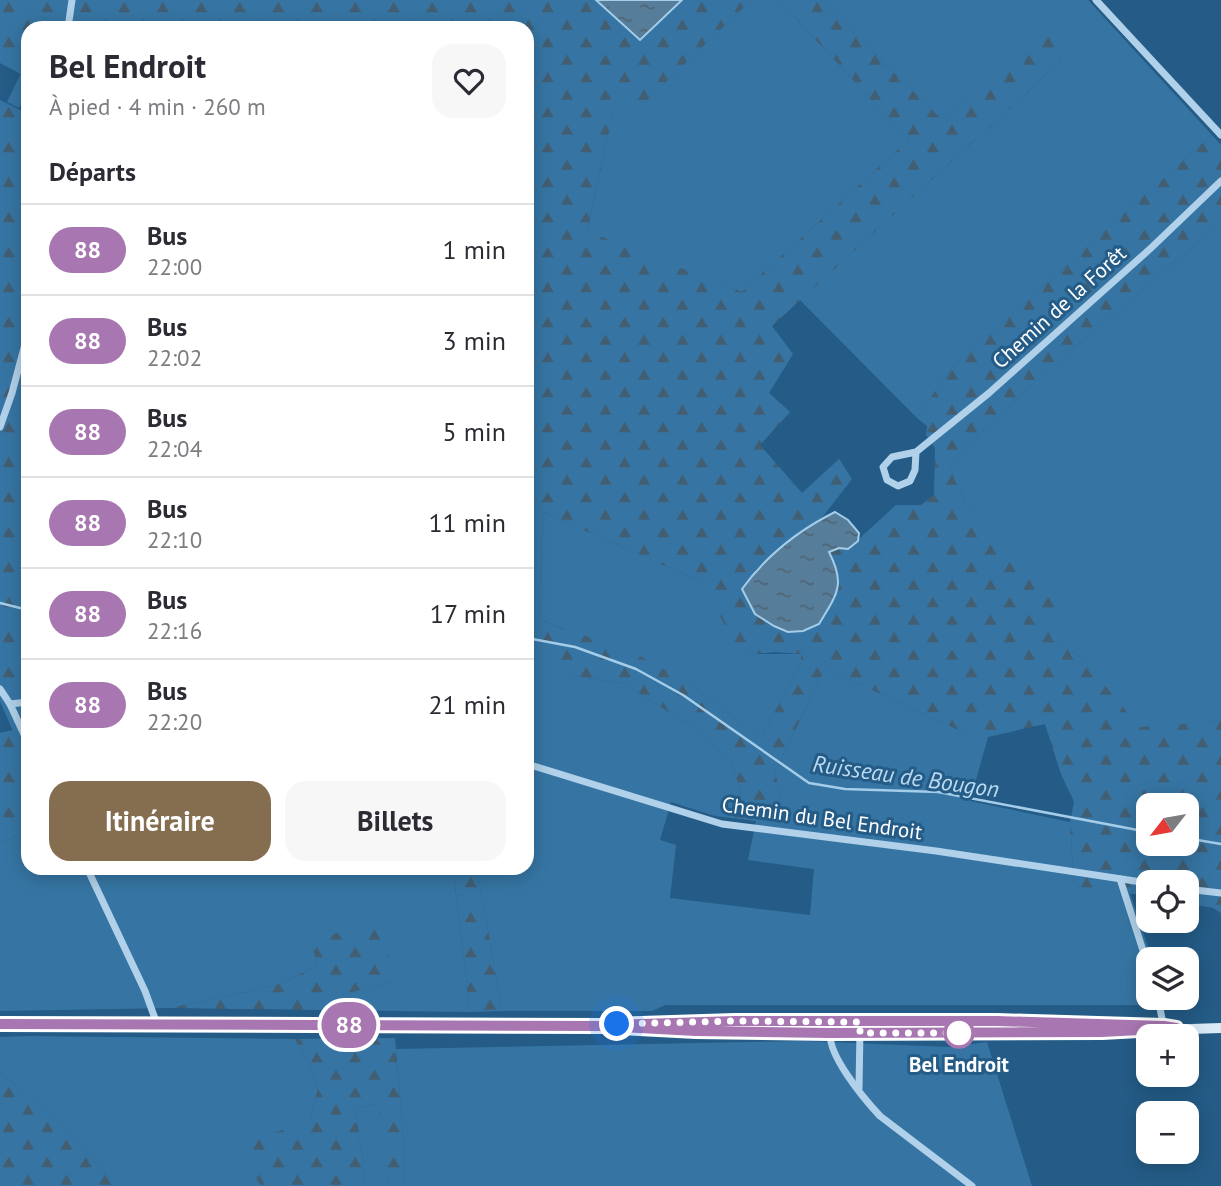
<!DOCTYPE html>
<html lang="fr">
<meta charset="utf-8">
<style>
:root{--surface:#fff;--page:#f7f7f7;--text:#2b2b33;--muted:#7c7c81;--line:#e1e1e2;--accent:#856d50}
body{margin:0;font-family:"PT Sans",sans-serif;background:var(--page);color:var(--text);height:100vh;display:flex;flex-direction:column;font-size:26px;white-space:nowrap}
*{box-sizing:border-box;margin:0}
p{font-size:23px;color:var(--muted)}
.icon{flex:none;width:38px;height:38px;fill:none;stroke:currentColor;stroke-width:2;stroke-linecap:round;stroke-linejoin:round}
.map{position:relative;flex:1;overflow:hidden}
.sheet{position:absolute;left:21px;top:21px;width:513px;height:854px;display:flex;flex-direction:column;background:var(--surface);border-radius:21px;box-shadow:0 4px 18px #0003}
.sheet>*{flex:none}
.badge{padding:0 14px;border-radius:23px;font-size:24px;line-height:46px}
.needle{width:46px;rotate:239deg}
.controls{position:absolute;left:1136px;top:793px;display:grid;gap:14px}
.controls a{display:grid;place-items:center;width:63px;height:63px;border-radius:14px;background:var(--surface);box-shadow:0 4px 18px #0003;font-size:35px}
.you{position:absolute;width:35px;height:35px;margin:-18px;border:5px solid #fff;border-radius:50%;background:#1a73e8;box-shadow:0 0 0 10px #1a73e833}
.map>.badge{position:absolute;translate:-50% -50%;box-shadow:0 0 0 4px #fff}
h2{padding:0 28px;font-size:26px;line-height:63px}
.round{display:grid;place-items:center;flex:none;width:74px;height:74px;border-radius:21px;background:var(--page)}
.overview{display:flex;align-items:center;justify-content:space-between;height:119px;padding:0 28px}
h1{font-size:33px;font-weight:800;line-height:52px}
.cta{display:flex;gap:14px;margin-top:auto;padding:14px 28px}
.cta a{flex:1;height:80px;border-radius:21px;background:var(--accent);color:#fff;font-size:28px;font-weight:800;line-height:80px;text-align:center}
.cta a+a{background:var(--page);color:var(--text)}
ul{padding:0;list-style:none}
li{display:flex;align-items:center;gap:21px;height:91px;padding:0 28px;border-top:2px solid var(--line)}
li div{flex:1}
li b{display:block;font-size:26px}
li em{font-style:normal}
li .badge{min-width:77px;font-weight:700;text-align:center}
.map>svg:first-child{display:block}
</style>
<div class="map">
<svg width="1221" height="1186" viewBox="0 0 1221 1186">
<defs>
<pattern id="forest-firs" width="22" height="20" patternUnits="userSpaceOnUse" patternTransform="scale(1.75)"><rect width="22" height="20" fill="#3675a3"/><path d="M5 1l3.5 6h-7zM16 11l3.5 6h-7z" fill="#425e73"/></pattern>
<pattern id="water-ripples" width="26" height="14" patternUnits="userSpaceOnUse" patternTransform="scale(1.75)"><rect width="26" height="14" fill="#567e9b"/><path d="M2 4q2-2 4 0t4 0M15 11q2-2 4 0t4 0" fill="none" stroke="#516574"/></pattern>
</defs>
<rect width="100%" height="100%" fill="#245c87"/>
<!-- green -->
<g fill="#3675a3">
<path d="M 751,0 L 779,0 L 909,140 L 742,292 L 587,232 L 618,88 L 644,103 Z"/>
<path d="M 820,0 L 1088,0 L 1212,135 L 949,371 L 917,418 L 800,300 L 1061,61 L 1048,34 L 941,119 Z"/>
<path d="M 20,75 L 28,79 L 28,92 L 19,108 L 7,102 Z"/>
<path d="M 1221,223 L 1221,721 L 1140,728 L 1079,655 L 1052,640 L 1043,613 L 1002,540 L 967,505 L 954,479 L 951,463 L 965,447 L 1037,380 Z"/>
<path d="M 543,512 L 702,582 L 734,641 L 752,654 L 801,654 L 801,663 L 761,738 L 685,680 L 539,619 Z"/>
<path d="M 527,650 L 543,653 L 573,676 L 623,683 L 688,724 L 731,761 L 741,793 L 715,816 L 671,802 L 660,840 L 676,845 L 670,898 L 810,915 L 814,869 L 748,860 L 756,821 L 785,820 L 775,772 L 825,668 L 974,737 L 988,737 L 970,801 L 1070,822 L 1074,886 L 1130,893 L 1152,959 L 1148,959 L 1148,998 L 1164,998 L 1166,1005 L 665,1005 L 652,1011 L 502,1011 L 477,868 L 527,868 Z"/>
<path d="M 28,700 L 28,766 L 0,701 Z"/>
<path d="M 28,832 L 28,868 L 453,868 L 470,1012 L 321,1010 L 344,994 L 390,982 L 310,940 L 318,965 L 281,984 L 171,1008 L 0,1011 L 0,843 Z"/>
<path d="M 26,1036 L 295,1039 L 311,1068 L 318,1089 L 309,1123 L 251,1172 L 262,1186 L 117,1186 L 48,1113 L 0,1072 L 0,1037 Z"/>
<path d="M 805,1041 L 949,1047 L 987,1042 L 1032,1186 L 403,1186 L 405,1159 L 396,1049 Z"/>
<path d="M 379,1104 L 388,1186 L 362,1186 L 365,1173 L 355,1108 Z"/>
</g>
<!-- forest -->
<g fill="url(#forest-firs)" fill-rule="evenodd">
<path d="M 0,0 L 596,0 L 640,40 L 682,0 L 751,0 L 644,103 L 618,89 L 587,231 L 742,292 L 909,140 L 779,0 L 820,0 L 941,119 L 1048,33 L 1061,61 L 772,326 L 793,354 L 769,393 L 790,412 L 760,445 L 802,493 L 839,459 L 852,479 L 820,520 L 789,540 L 754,571 L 839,548 L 848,549 L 896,505 L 921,505 L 934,495 L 935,448 L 926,435 L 927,426 L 917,418 L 949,371 L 1212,135 L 1221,145 L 1221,223 L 1037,380 L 965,447 L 951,463 L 954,479 L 967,505 L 1050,585 L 1059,607 L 1044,614 L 1052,640 L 1079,655 L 1140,727 L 1221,721 L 1221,913 L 1213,908 L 1187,903 L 1186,882 L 1148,882 L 1148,896 L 1074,886 L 1070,822 L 1074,802 L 1061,774 L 1045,724 L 988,737 L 974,737 L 825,668 L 775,772 L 785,820 L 756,821 L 715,816 L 741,793 L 731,761 L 688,724 L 623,683 L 573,676 L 543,654 L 527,650 L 527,28 L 28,28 L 28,78 L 0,63 ZM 543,512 L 702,582 L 733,641 L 752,654 L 775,652 L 801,654 L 801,663 L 761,738 L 685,680 L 623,647 L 562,629 L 539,619 ZM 1148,805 L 1186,805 L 1186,844 L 1148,844 Z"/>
<path d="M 0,100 L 28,114 L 28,700 L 0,701 Z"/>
<path d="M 13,730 L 28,766 L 28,832 L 0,843 L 0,733 Z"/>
<path d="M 453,868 L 477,868 L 502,1011 L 470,1012 Z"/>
<path d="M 376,923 L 389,944 L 390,982 L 344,994 L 321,1010 L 171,1008 L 281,984 L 318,965 L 310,940 Z"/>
<path d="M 395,1038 L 405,1159 L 403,1186 L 388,1186 L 378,1104 L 355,1108 L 365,1173 L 362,1186 L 262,1186 L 251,1172 L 237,1142 L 309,1123 L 318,1089 L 311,1068 L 295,1039 Z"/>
<path d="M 0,1072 L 48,1113 L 117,1186 L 0,1186 Z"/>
</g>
<!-- water -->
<g fill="url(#water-ripples)" stroke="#a4cdea" stroke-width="2">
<path d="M 596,0 L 682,0 L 640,40 Z"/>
<path d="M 835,512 L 848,520 L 859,533 L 858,541 L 848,549 L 839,548 L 829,552 C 846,585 837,594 819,624 L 803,631 L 788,632 L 774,626 L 755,614 L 742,589 C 766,556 799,530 835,512 Z"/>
</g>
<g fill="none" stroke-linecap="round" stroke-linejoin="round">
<!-- stream -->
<g stroke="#a4cdea" stroke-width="2.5">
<path d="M 0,603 L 28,610"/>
<path d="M 527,638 L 575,647 L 636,669 L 683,695 L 809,783 L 845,789 L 938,792 L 1148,832"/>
<path d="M 1186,838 L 1221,844"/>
</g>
<!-- minor -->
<g stroke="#b0d1e9" stroke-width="7">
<path d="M 1096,0 L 1221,135"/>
<path d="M 68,28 L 72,0"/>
<path d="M 0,427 L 12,393 L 28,333"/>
<path d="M 916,452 L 915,470 L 910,481 L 898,486 L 887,480 L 883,467 L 892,457 L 916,452 L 989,393 L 1151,248 L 1221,181"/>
<path d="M 0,689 L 10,704 L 28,743"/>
<path d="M 10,704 L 28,702"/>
<path d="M 527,764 L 722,824 L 936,851 L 1148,883"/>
<path d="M 87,868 L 145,991 L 157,1024"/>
<path d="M 1120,879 L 1148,966"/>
<path d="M 1186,889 L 1221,893"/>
<path d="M 1158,998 L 1164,1029"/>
<path d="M 843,1026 L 832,1028 C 821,1048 865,1100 880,1116 L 972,1186"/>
<path d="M 859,1088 L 860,1030"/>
</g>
<!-- secondary -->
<g stroke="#daebf7" stroke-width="10">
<path d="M 646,1023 L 997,1021 L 1134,1025"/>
<path d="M 0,1024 L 602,1026 L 696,1031 L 829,1033 L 1102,1032 L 1221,1028"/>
</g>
</g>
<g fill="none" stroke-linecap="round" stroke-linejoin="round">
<defs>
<path id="line" d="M 0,1024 L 602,1026 L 696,1031 L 829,1033 L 1102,1032 L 1176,1028 L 1164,1026 L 997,1021 L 735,1021 L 610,1025"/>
</defs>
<!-- line casing -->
<use href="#line" stroke="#fff" stroke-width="16"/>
<!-- line -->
<use href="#line" stroke="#a877b2" stroke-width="10"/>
<!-- walk -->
<path stroke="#fff" stroke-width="7" stroke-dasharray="0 12.6" d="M 617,1024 L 735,1021 L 853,1022 L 860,1022 L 860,1033 L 970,1033 L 959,1033"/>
</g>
<!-- markers -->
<circle fill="#fff" stroke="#a877b2" stroke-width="3.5" cx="959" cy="1033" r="14"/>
<g text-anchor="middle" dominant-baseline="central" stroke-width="6" stroke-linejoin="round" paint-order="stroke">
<!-- street labels -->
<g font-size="21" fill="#fff" stroke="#245c87">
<text transform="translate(1059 307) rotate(-42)">Chemin de la Forêt</text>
<text transform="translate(822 818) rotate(8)">Chemin du Bel Endroit</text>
</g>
<!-- stop labels -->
<g font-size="21" font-weight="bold" fill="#fff" stroke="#245c87">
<text x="959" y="1064">Bel Endroit</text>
</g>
<!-- water labels -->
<g font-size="23" font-style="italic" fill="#bbdaf0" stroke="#245c87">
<text transform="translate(906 776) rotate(8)">Ruisseau de Bougon</text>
</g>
</g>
</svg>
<div class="controls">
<a><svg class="needle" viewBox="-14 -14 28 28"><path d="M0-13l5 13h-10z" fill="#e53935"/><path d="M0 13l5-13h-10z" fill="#7c7c81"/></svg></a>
<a><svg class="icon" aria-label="locate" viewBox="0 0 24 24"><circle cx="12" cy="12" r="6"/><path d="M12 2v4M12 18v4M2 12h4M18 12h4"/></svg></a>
<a><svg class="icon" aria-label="layers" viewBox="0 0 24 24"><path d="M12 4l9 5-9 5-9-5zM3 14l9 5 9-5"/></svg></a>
<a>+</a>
<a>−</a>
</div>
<div class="you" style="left:617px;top:1024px"></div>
<b class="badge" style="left:349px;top:1025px;background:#a877b2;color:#fff">88</b>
<section class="sheet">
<div class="overview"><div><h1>Bel Endroit</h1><p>À pied · 4 min · 260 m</p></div><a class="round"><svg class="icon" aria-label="heart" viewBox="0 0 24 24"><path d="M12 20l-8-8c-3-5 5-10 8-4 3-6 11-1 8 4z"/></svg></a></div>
<h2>Départs</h2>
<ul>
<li><span class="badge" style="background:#a877b2;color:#fff">88</span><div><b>Bus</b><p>22:00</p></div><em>1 min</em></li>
<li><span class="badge" style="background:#a877b2;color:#fff">88</span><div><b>Bus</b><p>22:02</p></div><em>3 min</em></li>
<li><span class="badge" style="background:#a877b2;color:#fff">88</span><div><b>Bus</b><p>22:04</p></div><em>5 min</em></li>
<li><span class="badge" style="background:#a877b2;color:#fff">88</span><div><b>Bus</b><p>22:10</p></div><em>11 min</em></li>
<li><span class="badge" style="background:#a877b2;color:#fff">88</span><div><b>Bus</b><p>22:16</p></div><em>17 min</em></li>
<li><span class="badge" style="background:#a877b2;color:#fff">88</span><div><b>Bus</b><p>22:20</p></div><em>21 min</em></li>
</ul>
<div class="cta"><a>Itinéraire</a><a>Billets</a></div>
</section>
</div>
